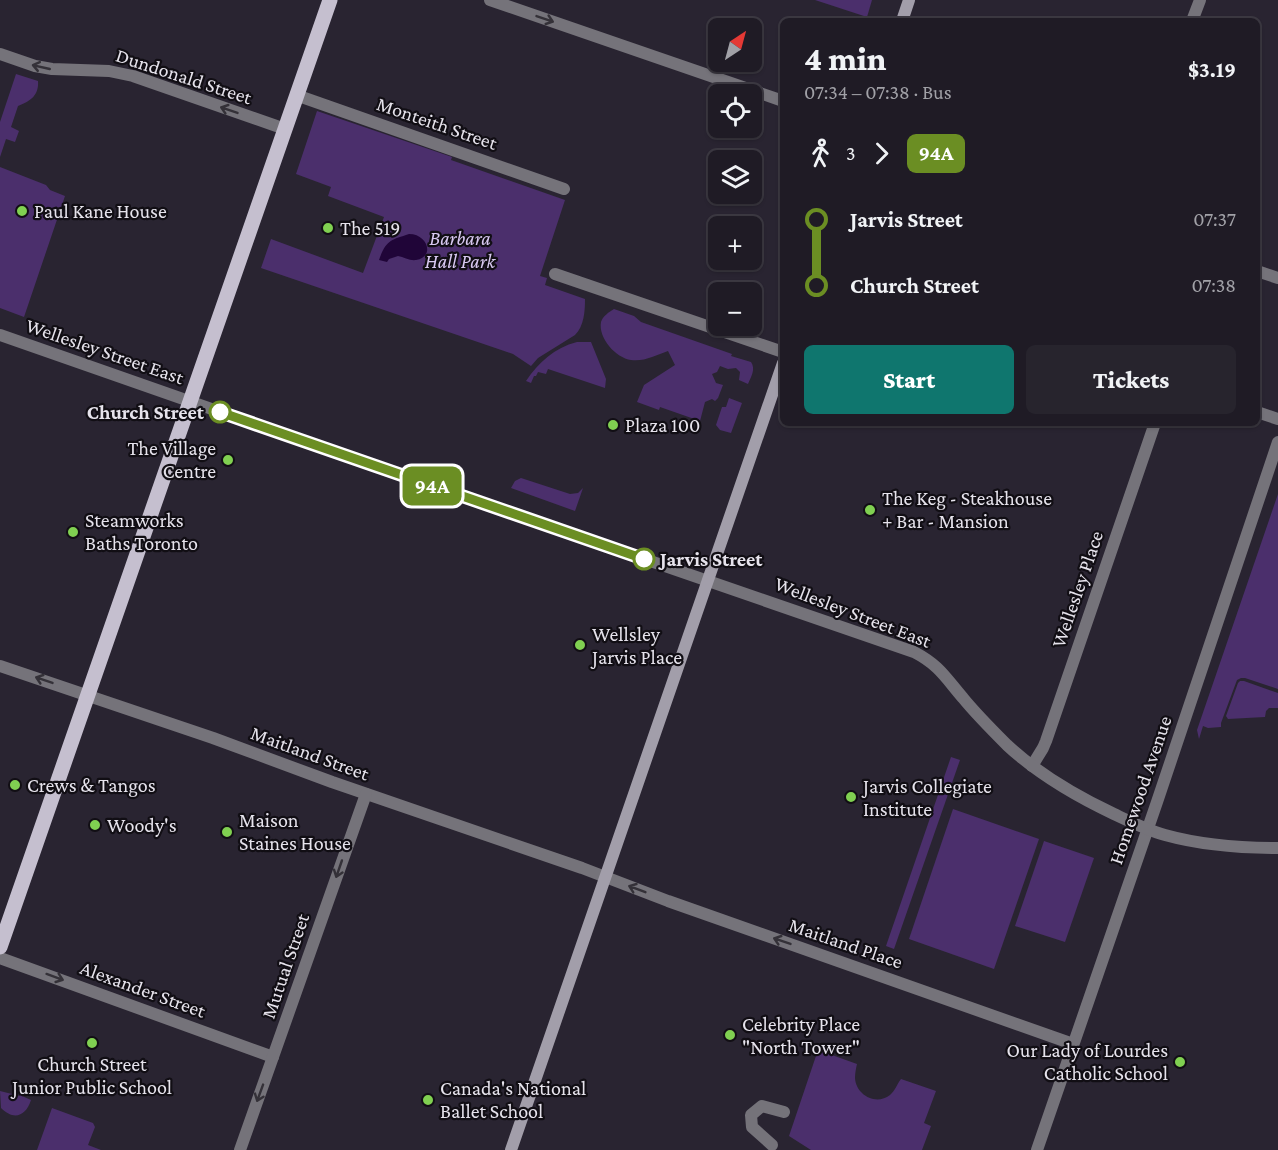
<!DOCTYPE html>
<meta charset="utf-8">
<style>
:root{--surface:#1f1b25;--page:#27242d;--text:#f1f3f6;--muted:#a1a1a7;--line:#3c3942;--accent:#0f766e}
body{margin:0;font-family:"Crimson Pro",serif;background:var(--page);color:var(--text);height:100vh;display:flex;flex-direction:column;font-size:22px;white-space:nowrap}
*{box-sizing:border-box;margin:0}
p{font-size:20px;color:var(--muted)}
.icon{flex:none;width:33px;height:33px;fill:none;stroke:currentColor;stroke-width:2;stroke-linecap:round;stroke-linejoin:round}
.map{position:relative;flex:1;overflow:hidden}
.details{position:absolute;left:780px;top:18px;width:480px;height:408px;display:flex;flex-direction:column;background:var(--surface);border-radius:9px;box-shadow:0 2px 4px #0004,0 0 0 2px var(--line)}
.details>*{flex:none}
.badge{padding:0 12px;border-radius:9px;font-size:21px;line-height:39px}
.needle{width:39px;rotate:36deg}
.controls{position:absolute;left:708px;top:18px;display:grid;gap:12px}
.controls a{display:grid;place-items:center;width:54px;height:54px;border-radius:9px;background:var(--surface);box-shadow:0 2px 4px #0004,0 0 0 2px var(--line);font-size:30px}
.map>.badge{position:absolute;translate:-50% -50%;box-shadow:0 0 0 3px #fff}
.legs{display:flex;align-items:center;gap:9px;height:66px;padding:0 24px;font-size:20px}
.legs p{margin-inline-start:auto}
.headline{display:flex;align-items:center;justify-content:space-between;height:102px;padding:0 24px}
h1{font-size:33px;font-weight:800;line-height:45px}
.action{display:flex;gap:12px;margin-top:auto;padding:12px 24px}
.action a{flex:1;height:69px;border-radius:9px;background:var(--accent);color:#fff;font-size:24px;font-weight:800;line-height:69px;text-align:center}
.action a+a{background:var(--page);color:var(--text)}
ul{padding:0 24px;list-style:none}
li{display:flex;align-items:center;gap:21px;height:66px;font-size:22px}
li i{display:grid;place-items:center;width:9px;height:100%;margin:0 8px;background:currentColor}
li i::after{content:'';width:15px;height:15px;margin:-8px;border:4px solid;border-radius:50%;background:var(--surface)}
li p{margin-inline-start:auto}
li:first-child i{background:linear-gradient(#0000 50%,currentColor 0)}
li:last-child i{background:linear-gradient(currentColor 50%,#0000 0)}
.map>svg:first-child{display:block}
</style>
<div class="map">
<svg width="1278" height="1150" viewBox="0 0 1278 1150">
<rect width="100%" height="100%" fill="#292431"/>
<!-- green -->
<g fill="#4b2f6c">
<path d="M 815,0 L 872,0 L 867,17 Z"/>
<path d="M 16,74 L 38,81 C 39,95 31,101 18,106 L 11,127 L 19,131 L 15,142 L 6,139 L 0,157 L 0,122 Z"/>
<path d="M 317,111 L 452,157 L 451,160 L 565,200 L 540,276 L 547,278 L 545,285 L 585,299 C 585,312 584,326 575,335 L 538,358 L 531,366 L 513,354 L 261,268 L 271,239 L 363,273 L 384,217 L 328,196 L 331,187 L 296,174 Z"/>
<path d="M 0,167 L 46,185 L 50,190 L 65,196 L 24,317 L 0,308 Z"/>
<path d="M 614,309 L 634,316 L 641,322 L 732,354 L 731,356 L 751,362 C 756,369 751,377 748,384 L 739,380 L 740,372 L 736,368 L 728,369 L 720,366 L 717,372 L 712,374 L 716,383 L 723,385 L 718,398 L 715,401 L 712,399 L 705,402 L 700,421 L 660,407 L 659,410 L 637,402 L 644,385 L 675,365 L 668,351 C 656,355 644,362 631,360 C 616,358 598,338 601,322 C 603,316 609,312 614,309 Z"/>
<path d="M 577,342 L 591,342 L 606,379 L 605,388 L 548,369 L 546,374 L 538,372 L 536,376 L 534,376 L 531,383 L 526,381 C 539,362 554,348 577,342 Z"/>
<path d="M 729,398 L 742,403 L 731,433 L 720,430 L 716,425 L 722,407 L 726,407 Z"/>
<path d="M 521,478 L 570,494 L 578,493 L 583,488 L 575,511 L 511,488 L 515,481 Z"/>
<path d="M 1278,494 L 1278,689 L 1245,678 L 1241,678 L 1237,680 L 1221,723 L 1221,727 L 1208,728 L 1203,726 L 1199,739 L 1197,730 Z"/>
<path d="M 1240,681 L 1244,681 L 1278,693 L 1278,708 L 1269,708 L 1266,711 L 1265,717 L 1228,719 L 1226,716 L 1238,683 Z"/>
<path d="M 951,757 L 960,760 L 894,949 L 886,946 Z"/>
<path d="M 953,809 L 1039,839 L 994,969 L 909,939 Z"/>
<path d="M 1044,841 L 1094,858 L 1065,942 L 1015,926 Z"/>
<path d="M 818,1050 L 857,1064 C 856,1068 855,1073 855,1078 C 856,1095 876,1106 890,1095 C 895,1091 897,1084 901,1079 L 936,1091 L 924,1123 L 931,1126 L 922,1150 L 811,1150 L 789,1136 Z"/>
<path d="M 31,1083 L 35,1084 L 38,1086 L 38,1090 L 35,1093 L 22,1096 L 31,1100 C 26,1116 14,1121 1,1108 L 0,1091 L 20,1096 L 18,1087 Z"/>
<path d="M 52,1108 L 93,1123 L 95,1127 L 88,1145 L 101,1150 L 37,1150 Z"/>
</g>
<!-- water -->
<path fill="#200538" d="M 409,234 C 428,234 435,257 416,260 C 410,261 404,257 398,256 L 389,259 L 387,262 L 379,260 C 386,240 391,240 409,234 Z"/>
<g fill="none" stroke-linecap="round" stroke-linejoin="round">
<!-- minor -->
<g stroke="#75737a" stroke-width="12">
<path d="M 490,0 L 783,101"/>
<path d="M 1192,21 L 1200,0"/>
<path d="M 0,54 L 35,66 L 52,69 L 109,71 L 133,76 L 285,129"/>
<path d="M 296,95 L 564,189"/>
<path d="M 1257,271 L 1278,278"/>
<path d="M 555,274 L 783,352"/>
<path d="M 1257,412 L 1278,419"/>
<path d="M 0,666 L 213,738 L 332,782 L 582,868 L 668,901 L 1073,1044"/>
<path d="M 1032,766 L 1043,748 L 1046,741 L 1155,423"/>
<path d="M 0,958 L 273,1057"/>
<path d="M 772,1145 L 752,1127 L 751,1115 L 762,1106 L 784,1112"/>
<path d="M 240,1150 L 366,794"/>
<path d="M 1037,1150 L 1157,802 L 1278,442"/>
</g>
<!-- tertiary -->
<path stroke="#75737a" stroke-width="12" d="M 0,335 C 304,443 609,546 914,652 C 939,665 945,677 963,698 C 976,714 992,730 1007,745 C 1038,774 1076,796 1114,814 C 1131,822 1147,830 1165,835 C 1201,845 1240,848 1278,848"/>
<!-- secondary -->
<g stroke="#a29eaa" stroke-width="12">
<path d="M 902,21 L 909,0"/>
<path d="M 511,1150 L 783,363"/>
</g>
<!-- primary -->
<path stroke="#c5bfcf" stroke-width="15" d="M 0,947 L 330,0"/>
</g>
<!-- one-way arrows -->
<defs><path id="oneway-shaft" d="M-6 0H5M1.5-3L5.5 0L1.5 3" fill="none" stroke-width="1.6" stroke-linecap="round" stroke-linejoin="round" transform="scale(1.5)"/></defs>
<g stroke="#343138">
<use href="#oneway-shaft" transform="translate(545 19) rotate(19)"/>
<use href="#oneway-shaft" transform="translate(41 67) rotate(-167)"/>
<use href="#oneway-shaft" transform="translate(229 110) rotate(-161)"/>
<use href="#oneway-shaft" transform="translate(44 680) rotate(-161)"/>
<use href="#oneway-shaft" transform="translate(339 869) rotate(109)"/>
<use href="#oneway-shaft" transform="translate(637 889) rotate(-159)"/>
<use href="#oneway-shaft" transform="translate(782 941) rotate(-161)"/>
<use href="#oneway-shaft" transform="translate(55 977) rotate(20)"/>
<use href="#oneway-shaft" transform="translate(260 1093) rotate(110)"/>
</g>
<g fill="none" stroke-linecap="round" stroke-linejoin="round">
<defs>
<path id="line-1" d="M 220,412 L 644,559"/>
</defs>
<!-- line-1 casing -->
<use href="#line-1" stroke="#fff" stroke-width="14"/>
<!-- line-1 -->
<use href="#line-1" stroke="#6b8e23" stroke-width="9"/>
</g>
<!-- markers -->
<g fill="#80d051" stroke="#110e14" stroke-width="2">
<circle cx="22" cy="211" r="6"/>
<circle cx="328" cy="228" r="6"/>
<circle cx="613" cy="425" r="6"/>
<circle cx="228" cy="460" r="6"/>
<circle cx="870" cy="510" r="6"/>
<circle cx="73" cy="532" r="6"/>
<circle cx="580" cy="645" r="6"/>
<circle cx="15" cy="785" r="6"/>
<circle cx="851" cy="797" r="6"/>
<circle cx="95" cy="825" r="6"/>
<circle cx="227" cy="832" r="6"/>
<circle cx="730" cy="1035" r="6"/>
<circle cx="92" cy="1043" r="6"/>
<circle cx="1180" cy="1062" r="6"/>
<circle cx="428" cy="1100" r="6"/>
</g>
<g fill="#fff" stroke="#6b8e23" stroke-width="3">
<circle cx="220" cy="412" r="10"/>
<circle cx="644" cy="559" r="10"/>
</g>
<g text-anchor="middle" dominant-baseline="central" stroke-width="4.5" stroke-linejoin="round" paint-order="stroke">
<!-- street labels -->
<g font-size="20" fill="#e6e3ec" stroke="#110e14">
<text transform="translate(184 76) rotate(18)">Dundonald Street</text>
<text transform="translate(437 123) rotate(19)">Monteith Street</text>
<text transform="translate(105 351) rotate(19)">Wellesley Street East</text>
<text transform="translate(1077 589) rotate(-71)">Wellesley Place</text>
<text transform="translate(853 612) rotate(21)">Wellesley Street East</text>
<text transform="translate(310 753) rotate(20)">Maitland Street</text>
<text transform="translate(1140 790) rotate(-71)">Homewood Avenue</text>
<text transform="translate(846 943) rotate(19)">Maitland Place</text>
<text transform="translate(285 966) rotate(-71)">Mutual Street</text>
<text transform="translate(143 989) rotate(20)">Alexander Street</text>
</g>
<!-- poi labels -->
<g font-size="20" fill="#e6e3ec" stroke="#110e14" text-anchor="start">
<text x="34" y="211">Paul Kane House</text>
<text x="340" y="228">The 519</text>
<text x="625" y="425">Plaza 100</text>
<text x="216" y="448" text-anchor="end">The Village<tspan x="216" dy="23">Centre</tspan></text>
<text x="882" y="498">The Keg - Steakhouse<tspan x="882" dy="23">+ Bar - Mansion</tspan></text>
<text x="85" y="520">Steamworks<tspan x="85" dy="23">Baths Toronto</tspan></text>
<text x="592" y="634">Wellsley<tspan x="592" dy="23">Jarvis Place</tspan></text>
<text x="27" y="785">Crews &amp; Tangos</text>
<text x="863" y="786">Jarvis Collegiate<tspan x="863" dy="23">Institute</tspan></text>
<text x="239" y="820">Maison<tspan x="239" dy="23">Staines House</tspan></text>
<text x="107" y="825">Woody's</text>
<text x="742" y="1024">Celebrity Place<tspan x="742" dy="23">"North Tower"</tspan></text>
<text x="1168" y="1050" text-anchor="end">Our Lady of Lourdes<tspan x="1168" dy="23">Catholic School</tspan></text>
<text x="92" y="1064" text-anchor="middle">Church Street<tspan x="92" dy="23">Junior Public School</tspan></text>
<text x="440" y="1088">Canada's National<tspan x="440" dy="23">Ballet School</tspan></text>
</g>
<!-- park labels -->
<g font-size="20" font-style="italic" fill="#d9c9f2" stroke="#110e14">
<text x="460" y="238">Barbara<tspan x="460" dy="23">Hall Park</tspan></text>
</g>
<!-- stop labels -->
<g font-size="20" font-weight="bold" fill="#e6e3ec" stroke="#110e14" text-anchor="end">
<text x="204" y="412">Church Street</text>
<text x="660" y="559" text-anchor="start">Jarvis Street</text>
</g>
</g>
</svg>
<div class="controls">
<a><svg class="needle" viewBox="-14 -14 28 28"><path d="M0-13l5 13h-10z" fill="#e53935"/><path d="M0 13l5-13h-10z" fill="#a1a1a7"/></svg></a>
<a><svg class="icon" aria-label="locate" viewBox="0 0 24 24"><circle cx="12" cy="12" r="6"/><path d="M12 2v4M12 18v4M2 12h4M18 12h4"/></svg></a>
<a><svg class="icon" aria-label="layers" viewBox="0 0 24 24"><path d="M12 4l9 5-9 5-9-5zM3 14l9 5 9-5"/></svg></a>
<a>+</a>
<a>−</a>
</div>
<b class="badge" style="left:432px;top:486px;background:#6b8e23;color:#fff">94A</b>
<section class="details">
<div class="headline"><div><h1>4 min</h1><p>07:34 – 07:38 · Bus</p></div><b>$3.19</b></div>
<div class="legs"><svg class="icon" aria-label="walk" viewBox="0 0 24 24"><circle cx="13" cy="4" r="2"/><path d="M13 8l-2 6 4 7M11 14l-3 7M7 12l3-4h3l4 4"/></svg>3<svg class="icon" aria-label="forward" viewBox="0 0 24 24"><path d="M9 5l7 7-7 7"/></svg><b class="badge" style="background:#6b8e23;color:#fff">94A</b></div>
<ul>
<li><i style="color:#6b8e23"></i><b>Jarvis Street</b><p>07:37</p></li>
<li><i style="color:#6b8e23"></i><b>Church Street</b><p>07:38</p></li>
</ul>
<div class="action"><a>Start</a><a>Tickets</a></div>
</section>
</div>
